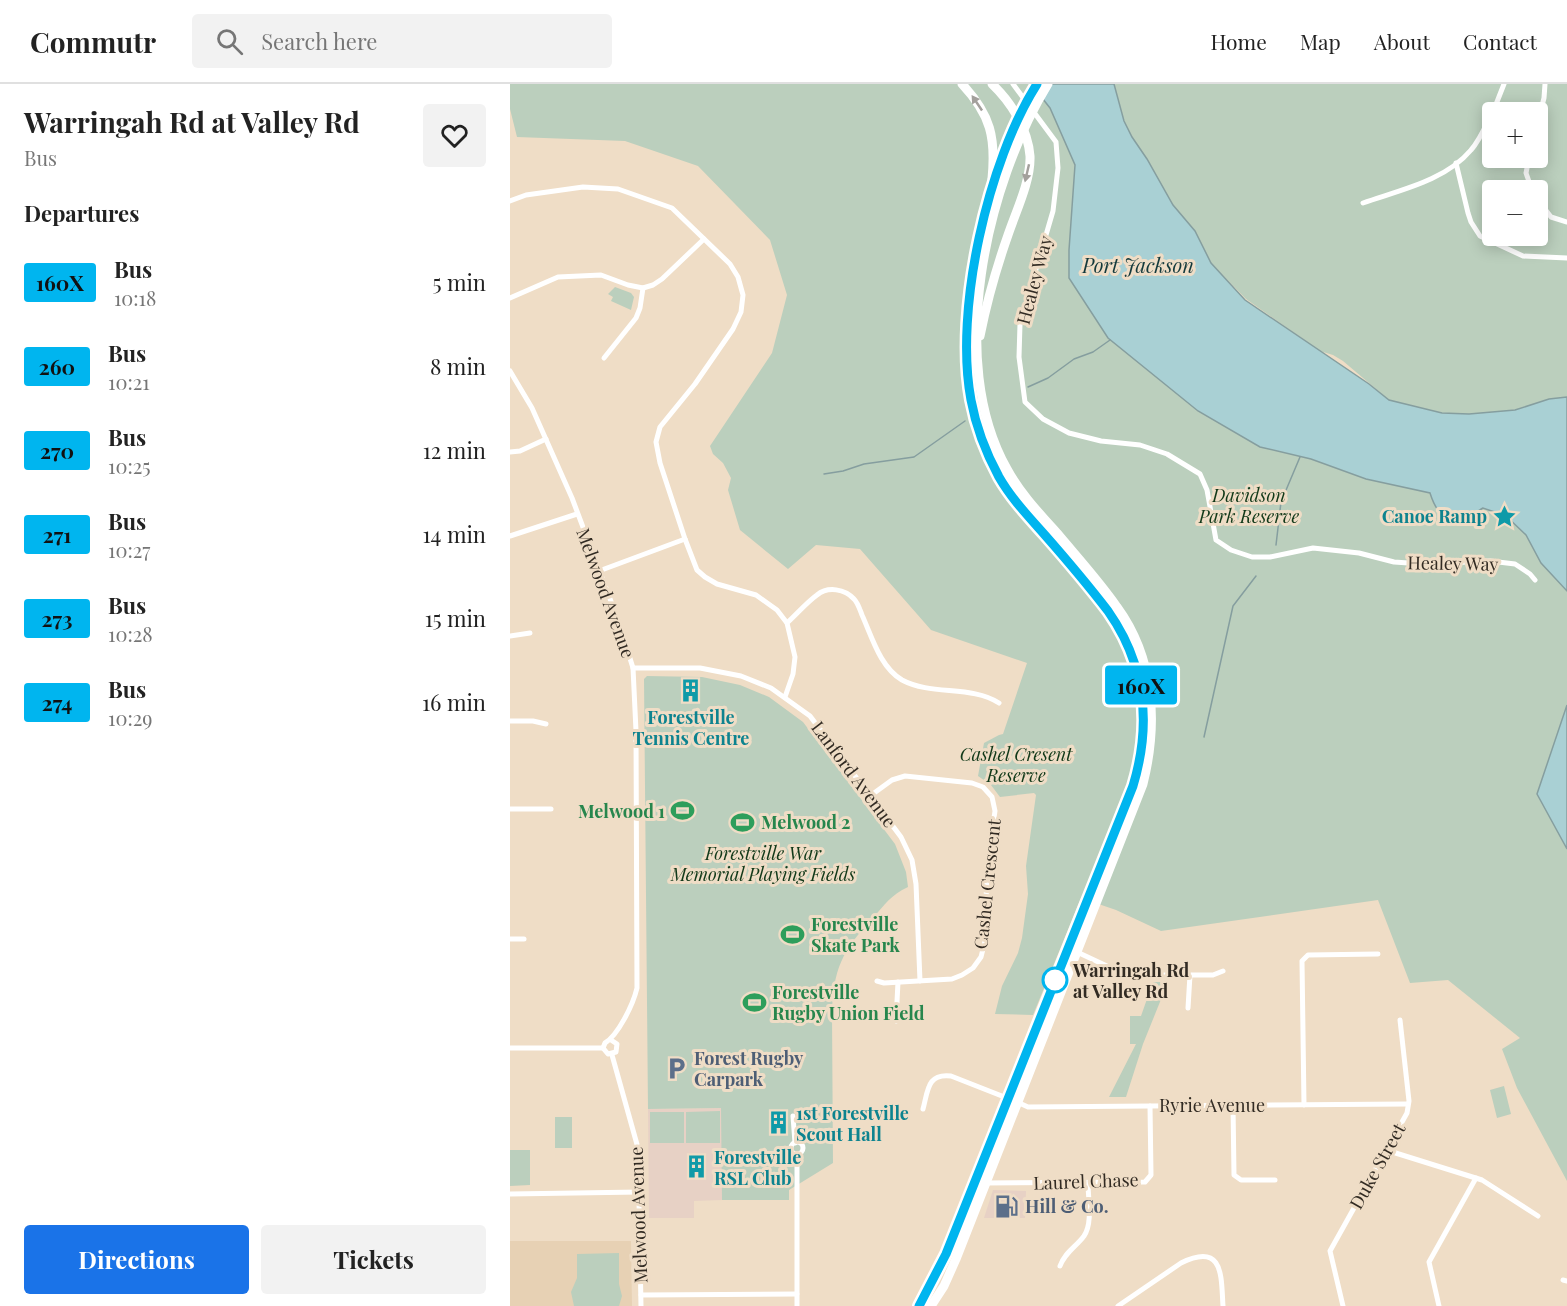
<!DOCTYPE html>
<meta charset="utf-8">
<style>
:root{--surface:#fff;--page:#f2f2f2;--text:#222;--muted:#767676;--line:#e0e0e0;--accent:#1a73e8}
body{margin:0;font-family:"Playfair Display",serif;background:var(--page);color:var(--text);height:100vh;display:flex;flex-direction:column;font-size:22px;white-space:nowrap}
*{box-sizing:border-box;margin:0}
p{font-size:20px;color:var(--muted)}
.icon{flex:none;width:33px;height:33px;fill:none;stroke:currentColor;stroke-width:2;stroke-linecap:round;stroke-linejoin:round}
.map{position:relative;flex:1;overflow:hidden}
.details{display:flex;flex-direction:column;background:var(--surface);width:510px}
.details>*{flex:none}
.badge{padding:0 12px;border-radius:4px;font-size:21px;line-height:39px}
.controls{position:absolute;left:972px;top:18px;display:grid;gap:12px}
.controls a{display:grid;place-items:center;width:66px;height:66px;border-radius:6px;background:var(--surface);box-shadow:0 3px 15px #0003;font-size:30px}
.map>.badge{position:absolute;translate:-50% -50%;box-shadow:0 0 0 3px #fff}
h2{padding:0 24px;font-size:22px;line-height:54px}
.round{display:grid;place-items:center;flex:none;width:63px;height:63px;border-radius:6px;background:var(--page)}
.summary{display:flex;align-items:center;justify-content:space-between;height:102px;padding:0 24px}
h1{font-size:28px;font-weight:700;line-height:45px}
.action{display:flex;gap:12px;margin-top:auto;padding:12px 24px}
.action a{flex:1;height:69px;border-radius:6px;background:var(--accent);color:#fff;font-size:24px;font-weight:700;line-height:69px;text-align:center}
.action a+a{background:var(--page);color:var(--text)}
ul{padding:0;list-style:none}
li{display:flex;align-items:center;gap:18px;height:84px;padding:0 24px}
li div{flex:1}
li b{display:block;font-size:22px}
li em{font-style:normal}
li .badge{min-width:66px;font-weight:700;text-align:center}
header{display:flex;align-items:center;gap:36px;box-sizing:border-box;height:84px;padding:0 30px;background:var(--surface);border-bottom:2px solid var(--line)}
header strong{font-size:28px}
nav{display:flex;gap:33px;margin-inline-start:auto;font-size:21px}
.search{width:420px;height:54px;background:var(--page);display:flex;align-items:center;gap:15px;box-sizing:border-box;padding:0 21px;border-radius:6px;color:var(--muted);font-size:22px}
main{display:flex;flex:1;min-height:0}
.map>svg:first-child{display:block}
</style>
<header>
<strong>Commutr</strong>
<div class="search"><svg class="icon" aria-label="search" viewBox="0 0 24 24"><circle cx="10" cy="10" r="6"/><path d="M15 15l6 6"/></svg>Search here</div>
<nav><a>Home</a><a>Map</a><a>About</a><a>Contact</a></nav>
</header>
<main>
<section class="details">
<div class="summary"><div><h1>Warringah Rd at Valley Rd</h1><p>Bus</p></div><a class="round"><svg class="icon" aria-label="heart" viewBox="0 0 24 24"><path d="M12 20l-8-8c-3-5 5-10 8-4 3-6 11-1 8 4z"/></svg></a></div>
<h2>Departures</h2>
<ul>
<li><span class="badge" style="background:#00b5ef;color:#111">160X</span><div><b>Bus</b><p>10:18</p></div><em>5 min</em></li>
<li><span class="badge" style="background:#00b5ef;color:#111">260</span><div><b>Bus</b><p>10:21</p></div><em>8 min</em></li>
<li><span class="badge" style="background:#00b5ef;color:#111">270</span><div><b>Bus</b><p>10:25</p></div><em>12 min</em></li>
<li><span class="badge" style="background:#00b5ef;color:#111">271</span><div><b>Bus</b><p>10:27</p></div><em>14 min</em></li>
<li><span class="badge" style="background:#00b5ef;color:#111">273</span><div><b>Bus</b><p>10:28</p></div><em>15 min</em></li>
<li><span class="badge" style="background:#00b5ef;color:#111">274</span><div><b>Bus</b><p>10:29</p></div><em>16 min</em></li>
</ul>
<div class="action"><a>Directions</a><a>Tickets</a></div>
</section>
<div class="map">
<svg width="1057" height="1222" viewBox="0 0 1057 1222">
<rect width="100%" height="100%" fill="#efddc6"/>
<!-- commercial -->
<g fill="#e7d1c5">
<path d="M 212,1024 L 212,1116 L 184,1117 L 184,1134 L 139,1134 L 138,1025 Z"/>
<path d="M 483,1106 L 516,1107 L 515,1134 L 474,1134 Z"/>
</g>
<!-- built -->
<path fill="#e7d1b4" d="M 0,1157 L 121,1157 L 122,1222 L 0,1222 Z"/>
<!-- green -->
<g fill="#bbcfbd" fill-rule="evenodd">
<path d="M 0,0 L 521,0 L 540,24 L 565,81 L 559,166 L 598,254 L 688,327 L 750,363 L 801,375 L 856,395 L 920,409 C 930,441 947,441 973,424 L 996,432 L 1016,451 L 1031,479 L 1057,507 L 1057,621 L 1027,710 L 1057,765 L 1057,1097 L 1007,1004 L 992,965 L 1010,954 L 938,896 L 900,899 L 868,816 L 651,847 L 606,826 L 571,814 L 523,931 L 485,930 L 492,902 L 508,869 L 512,854 L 518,810 L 516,782 L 526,711 L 524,709 L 490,713 L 481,701 L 468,692 L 474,659 L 489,651 L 493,650 L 517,579 L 421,546 L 350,465 L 306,461 L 278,485 L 230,446 L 218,406 L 221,394 L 213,379 L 203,370 L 200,362 L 262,269 L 277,211 L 260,156 L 188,82 L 115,57 L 7,53 L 0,25 Z"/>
<path d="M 604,0 L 1057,0 L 1057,313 L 1039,315 L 1005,326 L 959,330 L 932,329 L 879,316 L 833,277 L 823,271 L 810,267 L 736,215 L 701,179 L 685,147 L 663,121 L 637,75 L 622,53 L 614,37 ZM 982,28 L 1028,28 L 1028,74 L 982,74 ZM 982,106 L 1028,106 L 1028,152 L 982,152 Z"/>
<path d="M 105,203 L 121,209 L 124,213 L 121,226 L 101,217 L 103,213 L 98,210 Z"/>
<path d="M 137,592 L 192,593 L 230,601 L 259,613 L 293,638 L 385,760 L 396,788 L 398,803 C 381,811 375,820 363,834 C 332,867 323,885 322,931 L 323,1079 L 279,1106 L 279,1116 L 212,1116 L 211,1024 L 138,1025 L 134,595 Z"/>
<path d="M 643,898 L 658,898 L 633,960 L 616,1013 L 599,1013 L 626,960 L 620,960 L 620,932 L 631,932 Z"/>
<path d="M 994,1002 L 1001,1030 L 987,1034 L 980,1006 Z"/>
<path d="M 210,1027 L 210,1059 L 176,1059 L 176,1028 Z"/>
<rect x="140" y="1028" width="34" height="31"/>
<rect x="45" y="1033" width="17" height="31"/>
<path d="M 0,1066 L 20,1066 L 20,1101 L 0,1102 Z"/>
<path d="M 109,1169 L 109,1200 L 112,1212 L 109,1222 L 64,1222 L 61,1208 L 67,1194 L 67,1170 Z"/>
</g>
<!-- water -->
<g fill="#a9d0d4" stroke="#859e9f" stroke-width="1.5">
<path d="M 521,0 L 604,0 L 614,37 L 622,53 L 637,75 L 663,121 L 685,147 L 701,179 L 735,216 L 859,300 L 879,316 L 932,329 L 959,330 L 1005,326 L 1039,315 L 1057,313 L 1057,507 L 1031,479 L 1016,451 L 996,432 L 973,424 C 947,441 930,441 920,409 L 856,395 L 801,375 L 750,363 L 688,327 L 598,254 L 559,194 L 559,166 L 565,81 L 540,24 Z"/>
<path d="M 1057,621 L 1057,765 L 1027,710 Z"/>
</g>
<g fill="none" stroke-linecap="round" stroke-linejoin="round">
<!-- stream -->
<g stroke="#859e9f" stroke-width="1.5">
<path d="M 518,303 L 538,294 L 564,275 L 583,268 L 600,256"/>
<path d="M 314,390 L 333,387 L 354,380 L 404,373 L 455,337"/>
<path d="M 766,461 L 771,418 L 790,373"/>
<path d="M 694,653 L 723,522 L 746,492"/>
</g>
<!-- minor -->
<g stroke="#fff" stroke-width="5">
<path d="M 503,0 L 546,58 L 548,84 L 543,127 L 510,240 L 509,273 L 515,318 L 533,335 L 559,349 L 591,357 L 630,361 L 657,370 L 690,390 L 697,406 L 706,456 L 721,466 L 742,473 L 760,473 L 803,464 L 849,469 L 884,478 L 913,480 L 980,477 L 1005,480 L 1020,490 L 1025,496"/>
<path d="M 983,28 L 994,0"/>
<path d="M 1028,37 L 1034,14 L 1035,0"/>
<path d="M 1019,74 L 1016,89 L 1022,106"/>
<path d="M 946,79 L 958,129 L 961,138 L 970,152 L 1013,172 L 1057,174"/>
<path d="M 1028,116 L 1041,133 L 1057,138"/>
<path d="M 0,117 L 16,111 L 73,103 L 108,105 L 162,124 L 220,180 L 228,193 L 233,211 L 231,228 L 223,245 L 185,300 L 150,343 L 146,358 L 150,379 L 175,455 L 187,486 L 195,493 L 207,500 L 246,511 L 267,526 L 277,539 L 285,573 L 283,590 L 275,613"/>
<path d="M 853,119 C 890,106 935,97 961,66 C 970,56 976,41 982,29"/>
<path d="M 0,214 L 48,193 L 91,191 L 118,201 L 133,204 L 143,201 L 152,195 L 194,155"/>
<path d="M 94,274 L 126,234 L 130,224 L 133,204"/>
<path d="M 0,287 L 22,324 L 62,414 L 108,536 L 123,584 L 126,647 L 127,904 C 123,921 108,951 95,959 L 93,964"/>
<path d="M 0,368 L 10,367 L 36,355"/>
<path d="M 0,452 L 67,430"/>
<path d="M 89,487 L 175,455"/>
<path d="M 277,539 C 287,530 296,519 307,511 C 318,502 335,505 344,515 C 348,519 350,526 352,531 C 362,553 370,583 392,596 C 422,612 461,601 489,619"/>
<path d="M 0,552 L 20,549"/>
<path d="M 123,584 L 190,584 L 231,592 L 261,604 L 300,632 L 391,753 L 402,776 L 406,800 L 410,897"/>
<path d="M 0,637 L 23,637 L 36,640"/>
<path d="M 360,712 L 382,696 L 395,692 L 462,699 L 473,703 L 482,713 L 485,727 L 477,782 L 475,857 L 471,873 L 463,884 L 452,891 L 442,895 L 374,899 L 367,897"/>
<path d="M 0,725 L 41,725"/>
<path d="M 0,855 L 14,855"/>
<path d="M 567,868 L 616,891 L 703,891 L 713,887"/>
<path d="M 678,924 L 680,891"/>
<path d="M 386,937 L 388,898"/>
<path d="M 0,964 L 93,964"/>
<path d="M 93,964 L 98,970 L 106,968 L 107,960 L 101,956"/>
<path d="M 102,971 L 128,1064 L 131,1222"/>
<path d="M 507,1018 L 518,1023 L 898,1020"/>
<path d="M 723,1021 L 724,1091 L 731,1096 L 765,1096"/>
<path d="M 794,1021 L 792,877 L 798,871 L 868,870"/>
<path d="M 413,1025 C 418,1007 417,989 441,992 L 497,1014"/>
<path d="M 283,1032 L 285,1059"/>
<circle cx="287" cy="1064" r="6"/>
<path d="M 876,1066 L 972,1096 L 1028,1132"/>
<path d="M 287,1071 L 287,1222"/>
<path d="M 475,1099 L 635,1098 L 641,1091 L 640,1022"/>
<path d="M 0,1110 L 130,1108"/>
<path d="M 550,1182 C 555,1168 566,1163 574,1152 C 583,1139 578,1114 578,1099"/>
<path d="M 1053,1196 L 1057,1197"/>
<path d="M 131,1211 L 287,1210"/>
<path d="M 608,1222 L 671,1179 C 714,1158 711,1192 713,1222"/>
<path d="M 833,1222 L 820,1167 L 897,1029 L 899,1017 L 890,936"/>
<path d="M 929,1222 L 919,1178 L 966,1094"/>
</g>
<!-- trunk -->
<g stroke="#fff" stroke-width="9">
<path d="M 452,0 C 481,31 486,54 482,95"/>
<path d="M 470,252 C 477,217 486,185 498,151 C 506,127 521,97 520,72 C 518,45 501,18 482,0"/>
<path d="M 409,1222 L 436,1170 L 623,702 C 642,639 636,581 599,527 C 577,501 556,475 534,450 C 518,432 501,414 489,393 C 476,369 466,343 461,316 C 444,226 478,77 527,0"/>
<path d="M 421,1222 L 434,1202 L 446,1175 L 633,700 C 648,640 645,575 607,523 C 589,497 567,473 547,449 C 529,429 510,409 497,385 C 436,277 476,101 538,0"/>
</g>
</g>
<!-- one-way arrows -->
<defs><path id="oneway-solid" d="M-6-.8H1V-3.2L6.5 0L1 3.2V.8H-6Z" transform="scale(1.5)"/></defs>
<g fill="#a3a09c">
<use href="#oneway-solid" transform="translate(467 19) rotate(-124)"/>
<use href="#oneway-solid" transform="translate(517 89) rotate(103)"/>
</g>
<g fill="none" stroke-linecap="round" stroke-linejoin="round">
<defs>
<path id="line" d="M 409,1222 L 436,1170 L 623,702 C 642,639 636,581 598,527 C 578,501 556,475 534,450 C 518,432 501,414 489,393 C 476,369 466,343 461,316 C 444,226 478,77 527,0"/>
</defs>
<!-- line casing -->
<use href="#line" stroke="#fff" stroke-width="14"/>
<!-- line -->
<use href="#line" stroke="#00b5ef" stroke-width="9"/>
</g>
<!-- icons -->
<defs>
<symbol id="sight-bare" viewBox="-9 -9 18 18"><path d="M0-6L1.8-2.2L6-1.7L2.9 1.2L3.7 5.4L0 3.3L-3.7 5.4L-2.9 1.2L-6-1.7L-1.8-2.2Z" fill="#0f9aa8" stroke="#efddc6" stroke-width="2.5" paint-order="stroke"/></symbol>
<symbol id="building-bare" viewBox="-9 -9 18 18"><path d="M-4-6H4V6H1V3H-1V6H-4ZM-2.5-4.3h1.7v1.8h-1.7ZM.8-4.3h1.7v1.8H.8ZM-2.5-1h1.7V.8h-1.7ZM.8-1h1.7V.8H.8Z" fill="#0f9aa8" stroke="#efddc6" stroke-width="2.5" paint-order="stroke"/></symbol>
<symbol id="stadium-bare" viewBox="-9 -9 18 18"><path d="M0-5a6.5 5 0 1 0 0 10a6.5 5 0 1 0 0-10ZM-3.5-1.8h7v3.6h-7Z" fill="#2e9e5b" stroke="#efddc6" stroke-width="2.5" paint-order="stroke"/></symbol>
<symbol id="parking-bare" viewBox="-9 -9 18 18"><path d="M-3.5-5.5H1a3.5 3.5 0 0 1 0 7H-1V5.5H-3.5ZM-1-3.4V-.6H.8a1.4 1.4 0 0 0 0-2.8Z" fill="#5c6f8a" stroke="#efddc6" stroke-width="2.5" paint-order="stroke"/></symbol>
<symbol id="fuel-bare" viewBox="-9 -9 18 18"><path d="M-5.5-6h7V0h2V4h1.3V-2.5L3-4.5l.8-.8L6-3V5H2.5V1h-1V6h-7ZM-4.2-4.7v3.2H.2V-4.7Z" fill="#5c6f8a" stroke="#efddc6" stroke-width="2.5" paint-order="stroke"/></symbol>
</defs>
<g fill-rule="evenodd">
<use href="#sight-bare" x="978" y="416" width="33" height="33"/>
<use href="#building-bare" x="164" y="590" width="33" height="33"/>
<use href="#stadium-bare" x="156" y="710" width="33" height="33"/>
<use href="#stadium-bare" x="216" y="722" width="33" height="33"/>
<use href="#stadium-bare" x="266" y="834" width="33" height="33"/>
<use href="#stadium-bare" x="228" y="902" width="33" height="33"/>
<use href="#parking-bare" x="150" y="968" width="33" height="33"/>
<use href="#building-bare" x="252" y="1022" width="33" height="33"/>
<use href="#building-bare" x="170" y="1066" width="33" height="33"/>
<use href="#fuel-bare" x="480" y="1106" width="33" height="33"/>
</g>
<!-- markers -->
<circle fill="#fff" stroke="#00b5ef" stroke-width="3" cx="545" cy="896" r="12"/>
<g text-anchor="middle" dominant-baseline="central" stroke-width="6" stroke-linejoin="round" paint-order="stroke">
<!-- street labels -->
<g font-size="18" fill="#322b23" stroke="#efddc6">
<text transform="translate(524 196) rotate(-75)">Healey Way</text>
<text transform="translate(943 479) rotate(1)">Healey Way</text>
<text transform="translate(96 509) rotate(70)">Melwood Avenue</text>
<text transform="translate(344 690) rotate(53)">Lanford Avenue</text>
<text transform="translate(477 800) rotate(-84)">Cashel Crescent</text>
<text x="702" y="1021">Ryrie Avenue</text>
<text transform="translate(867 1082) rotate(-61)">Duke Street</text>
<text transform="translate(576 1097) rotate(-2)">Laurel Chase</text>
<text transform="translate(128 1131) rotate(-92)">Melwood Avenue</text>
</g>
<!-- park labels -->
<g font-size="18" font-style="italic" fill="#113919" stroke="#efddc6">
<text x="739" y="411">Davidson<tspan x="739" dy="21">Park Reserve</tspan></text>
<text x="506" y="670">Cashel Cresent<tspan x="506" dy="21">Reserve</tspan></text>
<text x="253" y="769">Forestville War<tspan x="253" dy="21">Memorial Playing Fields</tspan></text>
</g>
<!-- culture labels -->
<g font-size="18" font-weight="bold" fill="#0d838f" stroke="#efddc6" text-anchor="start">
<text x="977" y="432" text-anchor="end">Canoe Ramp</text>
<text x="181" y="633" text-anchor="middle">Forestville<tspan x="181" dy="21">Tennis Centre</tspan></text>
<text x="286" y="1029">1st Forestville<tspan x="286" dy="21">Scout Hall</tspan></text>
<text x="204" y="1073">Forestville<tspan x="204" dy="21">RSL Club</tspan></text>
</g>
<!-- leisure labels -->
<g font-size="18" font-weight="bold" fill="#27864d" stroke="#efddc6" text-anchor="start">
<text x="155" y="727" text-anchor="end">Melwood 1</text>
<text x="251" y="738">Melwood 2</text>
<text x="301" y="840">Forestville<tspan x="301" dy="21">Skate Park</tspan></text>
<text x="262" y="908">Forestville<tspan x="262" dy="21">Rugby Union Field</tspan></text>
</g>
<!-- stop labels -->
<g font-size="18" font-weight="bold" fill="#322b23" stroke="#efddc6" text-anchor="start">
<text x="563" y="886">Warringah Rd<tspan x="563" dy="21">at Valley Rd</tspan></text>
</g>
<!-- service labels -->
<g font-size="18" font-weight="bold" fill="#4e5e75" stroke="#efddc6" text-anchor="start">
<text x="184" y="974">Forest Rugby<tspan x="184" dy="21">Carpark</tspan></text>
<text x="515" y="1122">Hill &amp; Co.</text>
</g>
<!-- water labels -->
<g font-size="20" font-style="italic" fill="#13393c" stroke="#efddc6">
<text x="628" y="180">Port Jackson</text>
</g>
</g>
</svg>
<div class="controls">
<a>+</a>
<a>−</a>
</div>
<b class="badge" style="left:631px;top:601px;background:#00b5ef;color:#111">160X</b>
</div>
</main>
